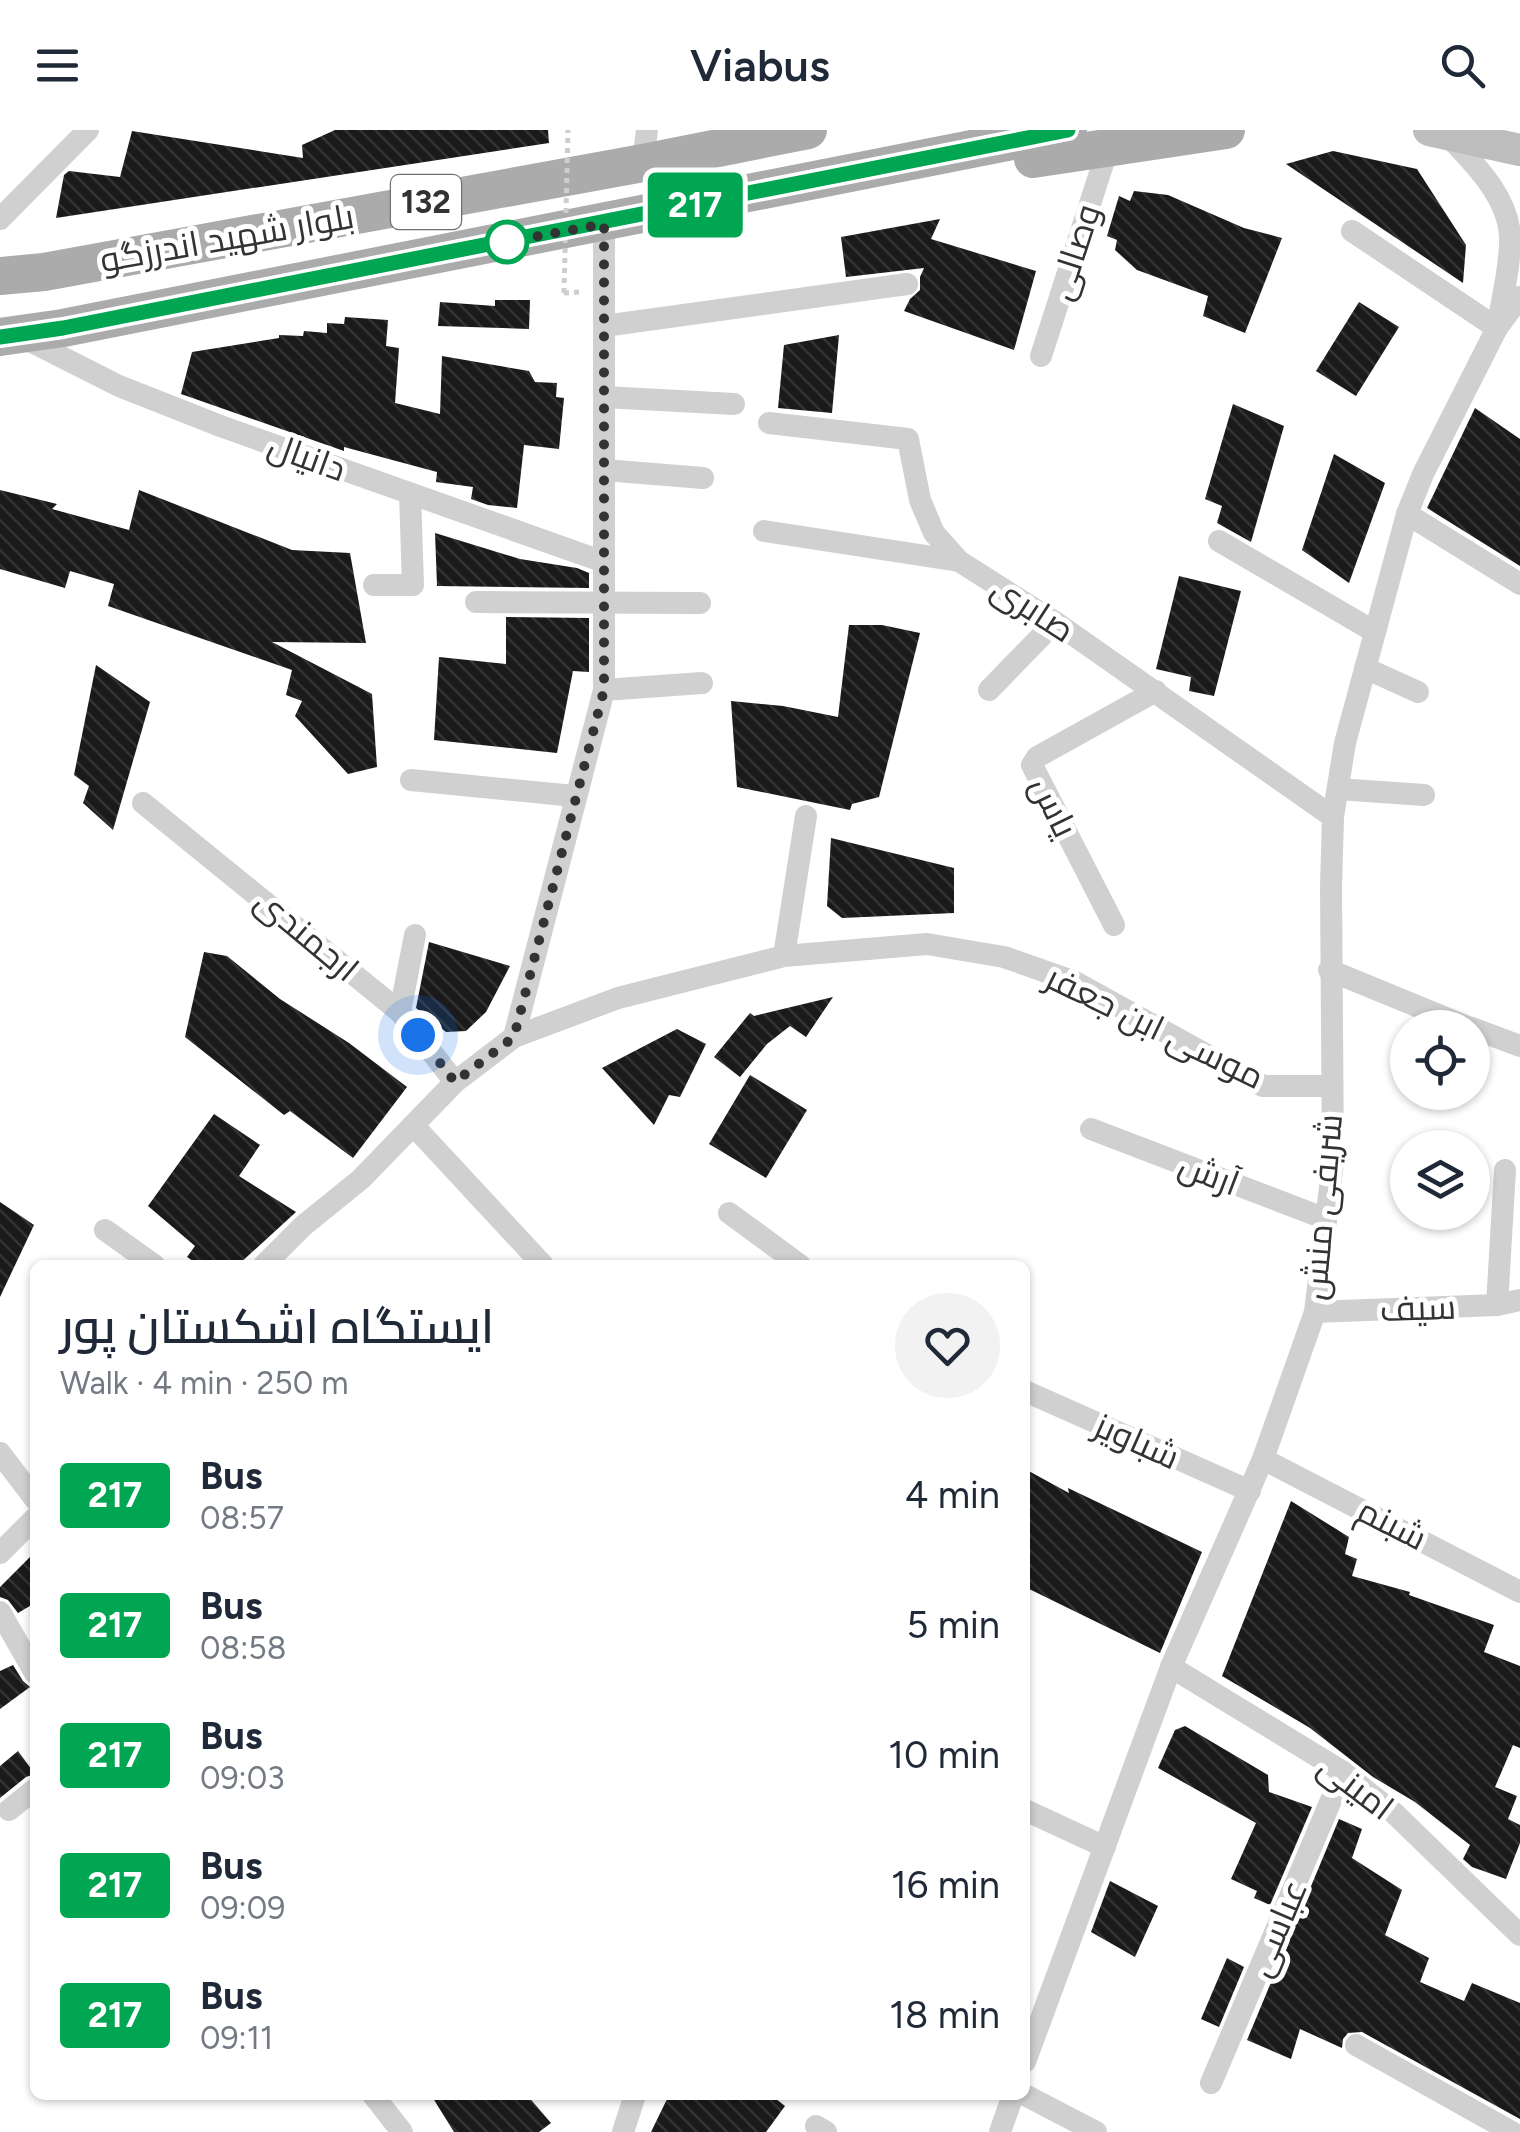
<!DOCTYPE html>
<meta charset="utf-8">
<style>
:root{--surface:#fff;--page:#f2f2f3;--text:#1f2937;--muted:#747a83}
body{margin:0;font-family:Figtree,Cairo,sans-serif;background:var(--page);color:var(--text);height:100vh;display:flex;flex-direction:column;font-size:38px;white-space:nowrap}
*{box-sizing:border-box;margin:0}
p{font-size:32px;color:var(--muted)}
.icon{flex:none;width:55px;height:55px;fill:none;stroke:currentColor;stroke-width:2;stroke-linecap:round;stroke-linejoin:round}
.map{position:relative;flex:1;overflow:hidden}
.panel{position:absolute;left:30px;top:1130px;width:1000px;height:840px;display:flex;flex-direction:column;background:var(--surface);border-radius:15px;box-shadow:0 2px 8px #0004}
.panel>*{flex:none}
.badge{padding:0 20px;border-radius:8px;font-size:35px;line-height:65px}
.buttons{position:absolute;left:1390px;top:880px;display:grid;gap:20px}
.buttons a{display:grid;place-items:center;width:100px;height:100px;border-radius:50%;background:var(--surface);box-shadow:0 2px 8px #0004;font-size:50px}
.you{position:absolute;width:50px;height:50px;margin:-25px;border:8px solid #fff;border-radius:50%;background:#1a73e8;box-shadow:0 0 0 15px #1a73e833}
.map>.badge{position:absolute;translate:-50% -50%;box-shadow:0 0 0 5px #fff}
.round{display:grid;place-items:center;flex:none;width:105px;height:105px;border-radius:52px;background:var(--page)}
.summary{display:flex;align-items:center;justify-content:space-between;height:170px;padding:0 30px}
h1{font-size:48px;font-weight:600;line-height:75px}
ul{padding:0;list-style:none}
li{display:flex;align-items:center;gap:30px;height:130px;padding:0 30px}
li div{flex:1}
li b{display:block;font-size:38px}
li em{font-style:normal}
li .badge{min-width:110px;font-weight:700;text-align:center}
header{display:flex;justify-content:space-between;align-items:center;height:130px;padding:0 30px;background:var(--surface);font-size:45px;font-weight:600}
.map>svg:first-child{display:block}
</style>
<header><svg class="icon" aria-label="menu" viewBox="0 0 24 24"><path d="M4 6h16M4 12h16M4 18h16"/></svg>Viabus<svg class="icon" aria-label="search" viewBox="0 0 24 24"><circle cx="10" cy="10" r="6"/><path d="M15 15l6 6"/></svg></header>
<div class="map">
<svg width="1520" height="2002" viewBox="0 0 1520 2002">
<defs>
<pattern id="building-back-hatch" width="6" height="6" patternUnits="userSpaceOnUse" patternTransform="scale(2.5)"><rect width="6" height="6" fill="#1a1a1a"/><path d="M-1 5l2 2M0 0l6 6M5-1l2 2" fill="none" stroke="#333"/></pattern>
</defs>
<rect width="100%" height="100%" fill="#fff"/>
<!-- building -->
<g fill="url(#building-back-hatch)">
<path d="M 335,0 L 548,0 L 549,13 L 56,88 L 64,45 L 69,41 L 120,47 L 132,1 L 303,28 L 302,15 Z"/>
<path d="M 1333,21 L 1417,39 L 1466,115 L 1463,153 L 1286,34 Z"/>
<path d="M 1134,61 L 1168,65 L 1244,98 L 1282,108 L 1245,203 L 1203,186 L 1208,166 L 1137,140 L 1115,120 L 1117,110 L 1107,106 L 1119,66 L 1130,71 Z"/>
<path d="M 940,89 L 931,109 L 1036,141 L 1014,220 L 904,181 L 910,169 L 920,160 L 920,147 L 924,138 L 846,147 L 841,107 Z"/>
<path d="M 495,170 L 530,170 L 529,199 L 438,196 L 440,172 L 495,176 Z"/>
<path d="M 1359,172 L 1399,197 L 1356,266 L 1316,241 Z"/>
<path d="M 345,187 L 388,190 L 386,216 L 399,218 L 395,273 L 440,284 L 442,226 L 529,241 L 535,252 L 557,253 L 556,267 L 564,268 L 559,319 L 524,315 L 517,378 L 488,375 L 471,369 L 473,357 L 436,352 L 437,342 L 344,317 L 344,321 L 181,264 L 192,222 L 279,208 L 279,205 L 303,206 L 304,201 L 327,203 L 327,193 L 344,194 Z"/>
<path d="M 839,205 L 832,283 L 778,278 L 784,215 Z"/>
<path d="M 1233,274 L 1284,296 L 1251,412 L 1217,393 L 1222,376 L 1205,369 Z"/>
<path d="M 1475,278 L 1520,309 L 1520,436 L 1427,378 Z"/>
<path d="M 1334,324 L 1385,353 L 1349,453 L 1302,420 Z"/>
<path d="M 0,360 L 57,374 L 52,379 L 129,400 L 139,360 L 292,420 L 350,423 L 366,513 L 272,512 L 372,564 L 377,637 L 348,644 L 295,586 L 302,571 L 286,565 L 292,540 L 108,476 L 114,454 L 70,441 L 65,458 L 0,439 Z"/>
<path d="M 435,403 L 520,429 L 577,438 L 589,443 L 589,458 L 437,456 Z"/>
<path d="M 1179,446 L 1241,461 L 1214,566 L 1189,561 L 1191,547 L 1156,539 Z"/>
<path d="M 506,487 L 589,488 L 589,542 L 573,541 L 557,623 L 434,610 L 439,527 L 506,534 Z"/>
<path d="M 849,495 L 882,495 L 920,503 L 879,667 L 852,674 L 850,680 L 737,657 L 731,571 L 783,576 L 838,587 Z"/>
<path d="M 96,535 L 150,572 L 113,700 L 83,673 L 89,656 L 74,645 Z"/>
<path d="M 831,708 L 954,738 L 954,783 L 842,788 L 827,776 Z"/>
<path d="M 429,812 L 510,836 L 486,882 L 466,901 L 446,902 L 416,878 Z"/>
<path d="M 204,822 L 227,826 L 280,869 L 349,913 L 407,957 L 353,1028 L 290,981 L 284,985 L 185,907 Z"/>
<path d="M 833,867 L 806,907 L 790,896 L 767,914 L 740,947 L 714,927 L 750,883 L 754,886 Z"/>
<path d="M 677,899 L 706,914 L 680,967 L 669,965 L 654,995 L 602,938 Z"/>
<path d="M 750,945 L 807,980 L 766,1048 L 709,1014 Z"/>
<path d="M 214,984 L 260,1015 L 239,1046 L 296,1082 L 238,1135 L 199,1135 L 187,1127 L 195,1116 L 148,1076 Z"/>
<path d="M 0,1072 L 34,1095 L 0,1167 Z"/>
<path d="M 1025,1339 L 1069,1363 L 1068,1358 L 1202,1422 L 1160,1523 L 1025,1457 Z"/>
<path d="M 1291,1371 L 1349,1407 L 1345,1424 L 1357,1429 L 1352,1446 L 1410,1462 L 1409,1465 L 1494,1495 L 1484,1522 L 1520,1536 L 1520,1618 L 1513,1615 L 1495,1657 L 1517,1666 L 1508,1689 L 1520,1695 L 1520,1713 L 1506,1749 L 1472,1737 L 1463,1729 L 1470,1715 L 1415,1672 L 1373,1647 L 1310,1598 L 1222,1546 Z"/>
<path d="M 35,1422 L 35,1473 L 18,1483 L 8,1470 L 0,1467 L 0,1457 Z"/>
<path d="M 13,1535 L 23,1551 L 30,1557 L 0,1579 L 0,1541 Z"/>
<path d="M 1185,1596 L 1268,1645 L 1269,1662 L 1312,1677 L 1270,1775 L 1254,1768 L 1257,1761 L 1231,1749 L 1256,1693 L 1158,1638 L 1175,1600 Z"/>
<path d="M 18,1621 L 35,1644 L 26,1647 L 0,1668 L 0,1636 Z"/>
<path d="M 1339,1689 L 1362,1699 L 1352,1728 L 1402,1760 L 1385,1805 L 1429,1828 L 1420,1852 L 1464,1871 L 1472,1853 L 1520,1873 L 1520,1989 L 1362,1902 L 1348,1903 L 1343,1909 L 1342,1918 L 1300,1899 L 1291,1929 L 1247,1910 Z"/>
<path d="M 1110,1751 L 1158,1776 L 1135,1827 L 1091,1802 Z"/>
<path d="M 1227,1828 L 1244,1837 L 1219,1897 L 1201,1889 Z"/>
<path d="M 431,1965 L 527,1965 L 551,1993 L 539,2002 L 454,2002 Z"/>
<path d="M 669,1965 L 771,1965 L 785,1976 L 766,2002 L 651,2002 Z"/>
</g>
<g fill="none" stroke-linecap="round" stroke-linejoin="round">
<!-- path -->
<path stroke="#cdcdcd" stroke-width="5" stroke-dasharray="5 5" stroke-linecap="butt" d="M 564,163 L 581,162"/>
<!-- street -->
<g stroke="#d0d0d0" stroke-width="22">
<path d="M 1449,7 C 1476,35 1513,72 1510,115 C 1509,142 1502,169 1498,195"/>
<path d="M 643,33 L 647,0"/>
<path d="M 0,89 L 88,0"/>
<path d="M 1352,101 L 1497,198"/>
<path d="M 604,196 L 907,154"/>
<path d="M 20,206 L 119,256 L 223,297 L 604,432"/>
<path d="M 1041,226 L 1108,18"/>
<path d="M 604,267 L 734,274"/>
<path d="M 769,293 L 908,309 L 920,370 L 934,403 L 959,431 L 1055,492 L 1333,687"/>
<path d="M 604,340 L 703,348"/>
<path d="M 1407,384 L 1520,454"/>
<path d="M 764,401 L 959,431"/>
<path d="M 1219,411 L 1375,502"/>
<path d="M 374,455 L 413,455 L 410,364"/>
<path d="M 476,472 L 700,473"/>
<path d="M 1365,538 L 1418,562"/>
<path d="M 604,560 L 702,553"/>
<path d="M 989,560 L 1055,492"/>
<path d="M 411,650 L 574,666"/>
<path d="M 1338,659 L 1424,665"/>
<path d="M 143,673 L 400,882 L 455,952"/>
<path d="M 1114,795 L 1032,635 L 1037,627 L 1156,561"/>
<path d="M 784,826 L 806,686"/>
<path d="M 1329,840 L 1470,898"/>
<path d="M 400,882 L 415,805"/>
<path d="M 1472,898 L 1520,916"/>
<path d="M 514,907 L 604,560 L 604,93"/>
<path d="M 413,995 L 543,1135"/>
<path d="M 1091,999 L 1326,1089"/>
<path d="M 729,1083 L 800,1135"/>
<path d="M 105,1100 L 154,1135"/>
<path d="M 264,1135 L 303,1096 L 361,1049 L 455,952 L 514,907 L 618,868 L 784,826 L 927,814 L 1004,827 L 1075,852 L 1263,956 L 1331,956"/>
<path d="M 1497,1175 L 1505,1040"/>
<path d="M 1315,1182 L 1497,1175 L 1520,1170"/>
<path d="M 1025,1261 L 1250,1361"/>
<path d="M 0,1323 L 35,1369"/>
<path d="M 1263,1329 L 1520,1462"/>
<path d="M 0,1423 L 35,1388"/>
<path d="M 0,1482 L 35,1543"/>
<path d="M 1171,1537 L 1343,1642 L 1394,1683 L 1520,1805"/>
<path d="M 9,1680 L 35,1659"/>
<path d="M 1025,1680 L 1105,1717"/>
<path d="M 1356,1915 L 1512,2002"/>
<path d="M 1025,1932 L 1171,1537 L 1263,1329 L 1315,1182 L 1333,1032 L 1331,757 L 1333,687 L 1345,613 L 1407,384 L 1423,344 L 1497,198 L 1520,167"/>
<path d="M 1211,1953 L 1343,1642"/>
<path d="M 373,1965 L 402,2002"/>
<path d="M 1025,1965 L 1096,2002"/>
<path d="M 816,1996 L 826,2002"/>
<path d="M 623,2002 L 635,1965"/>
<path d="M 1000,2002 L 1013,1965"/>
</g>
<!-- secondary -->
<path stroke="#bdbdbd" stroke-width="32" d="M 1429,0 L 1520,20"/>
<!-- primary -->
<g stroke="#ababab" stroke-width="38">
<path d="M 1033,29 L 1226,0"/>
<path d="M 0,146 L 44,142 L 643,33 L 808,0"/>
<path d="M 0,207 L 63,198 L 1068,0"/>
</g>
<!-- path-bridge -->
<path stroke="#cdcdcd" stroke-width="5" stroke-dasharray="5 5" stroke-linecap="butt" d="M 564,163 L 568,0"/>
</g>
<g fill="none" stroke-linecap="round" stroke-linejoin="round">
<defs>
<path id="line" d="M 0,207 L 63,198 L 1068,0"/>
</defs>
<!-- line casing -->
<use href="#line" stroke="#fff" stroke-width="22"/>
<!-- line -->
<use href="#line" stroke="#00a651" stroke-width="15"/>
<!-- walk -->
<path stroke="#333" stroke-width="10" stroke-dasharray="0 18" d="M 418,905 L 455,952 L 514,907 L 604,560 L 604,94 L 495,114 L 507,112"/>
</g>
<!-- markers -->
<circle fill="#fff" stroke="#00a651" stroke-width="5" cx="507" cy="112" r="20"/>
<g text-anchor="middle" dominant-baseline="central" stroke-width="10" stroke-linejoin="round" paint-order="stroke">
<!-- shield labels -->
<rect fill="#fff" stroke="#707070" stroke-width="2.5" x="391" y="45" width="70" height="54" rx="8"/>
<g font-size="32" font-weight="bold" fill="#333">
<text x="426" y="72">132</text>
</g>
<!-- street labels -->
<g font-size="35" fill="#333" stroke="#fff">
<text transform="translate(227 108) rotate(-10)">بلوار شهید اندرزگو</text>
<text transform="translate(1074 122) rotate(-72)">وصالی</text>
<text transform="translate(307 327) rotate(20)">دانیال</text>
<text transform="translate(1033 479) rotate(33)">صابری</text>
<text transform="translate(1054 677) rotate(64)">یاس</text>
<text transform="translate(307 805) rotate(40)">ارجمندی</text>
<text transform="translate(1155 897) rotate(26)">موسی ابن جعفر</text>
<text transform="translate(1209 1044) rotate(21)">آرش</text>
<text transform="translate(1322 1077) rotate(-85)">شریفی منش</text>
<text transform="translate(1418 1178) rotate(-2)">سیف</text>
<text transform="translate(1137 1311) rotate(24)">شباویز</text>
<text transform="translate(1392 1394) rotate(27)">شبنم</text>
<text transform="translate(1356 1657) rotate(37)">امینی</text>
<text transform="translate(1277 1798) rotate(-67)">عباسی</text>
</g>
</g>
</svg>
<div class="buttons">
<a><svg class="icon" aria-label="locate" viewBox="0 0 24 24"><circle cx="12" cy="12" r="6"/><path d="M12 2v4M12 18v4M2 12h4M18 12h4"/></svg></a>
<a><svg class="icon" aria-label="layers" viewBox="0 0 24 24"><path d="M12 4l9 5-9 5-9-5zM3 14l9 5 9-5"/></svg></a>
</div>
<div class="you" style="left:418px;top:905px"></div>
<b class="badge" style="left:695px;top:75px;background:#00a651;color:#fff">217</b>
<section class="panel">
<div class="summary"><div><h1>ایستگاه اشکستان پور</h1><p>Walk · 4 min · 250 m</p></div><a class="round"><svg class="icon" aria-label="heart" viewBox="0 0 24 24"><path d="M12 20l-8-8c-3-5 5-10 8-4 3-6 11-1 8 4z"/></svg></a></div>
<ul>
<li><span class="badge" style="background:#00a651;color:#fff">217</span><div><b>Bus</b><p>08:57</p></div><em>4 min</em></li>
<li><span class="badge" style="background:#00a651;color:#fff">217</span><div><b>Bus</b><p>08:58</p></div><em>5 min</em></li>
<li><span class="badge" style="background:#00a651;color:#fff">217</span><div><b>Bus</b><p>09:03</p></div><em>10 min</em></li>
<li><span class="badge" style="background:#00a651;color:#fff">217</span><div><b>Bus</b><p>09:09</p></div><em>16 min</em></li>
<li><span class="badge" style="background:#00a651;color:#fff">217</span><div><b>Bus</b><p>09:11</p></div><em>18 min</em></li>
</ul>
</section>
</div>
